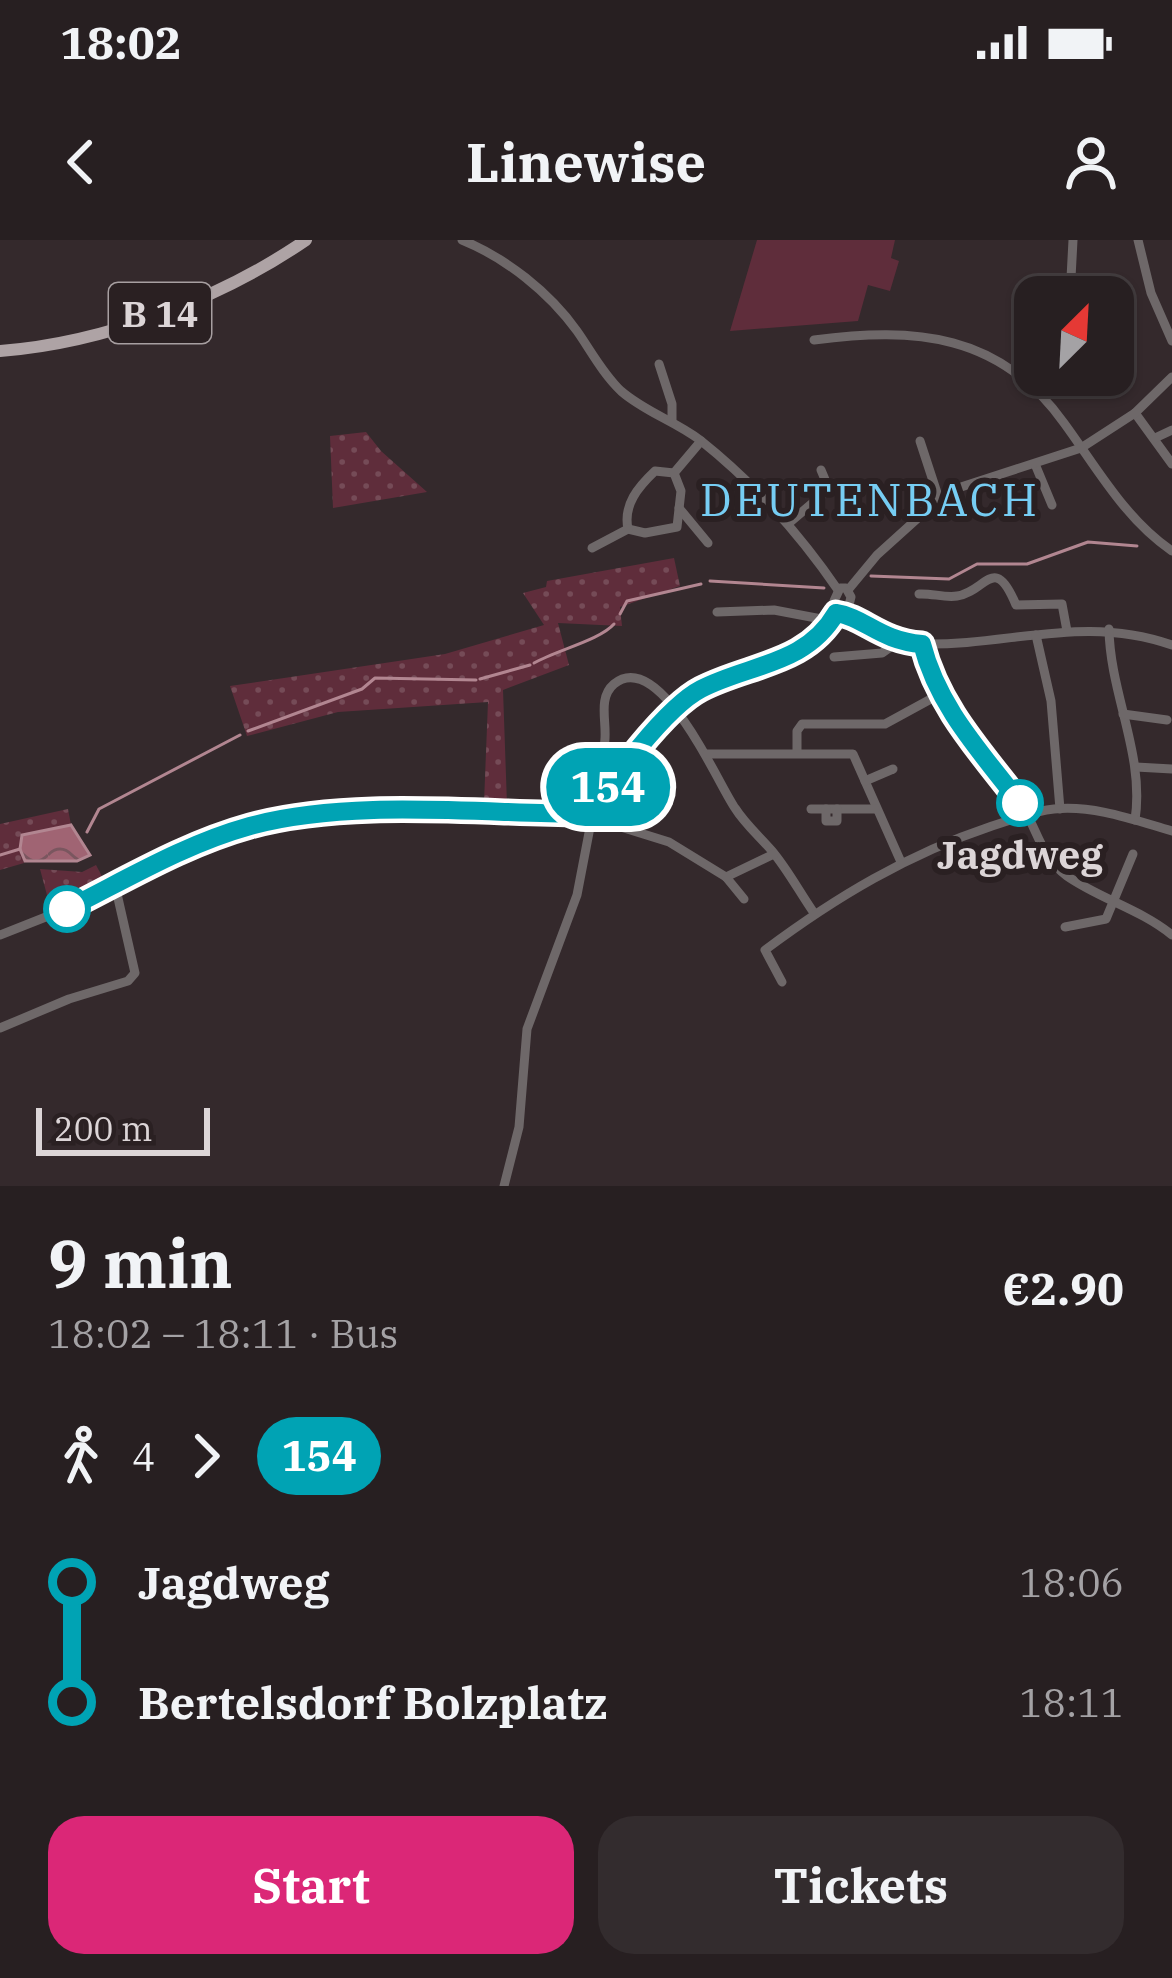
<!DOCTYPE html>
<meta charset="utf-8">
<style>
:root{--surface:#271f21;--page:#332c2e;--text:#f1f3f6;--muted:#a4a2a5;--line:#433d3f;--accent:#db2777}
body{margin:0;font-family:"IBM Plex Serif",serif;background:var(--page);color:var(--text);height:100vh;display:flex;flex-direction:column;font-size:45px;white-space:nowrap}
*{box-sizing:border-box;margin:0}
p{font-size:39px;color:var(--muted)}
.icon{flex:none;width:66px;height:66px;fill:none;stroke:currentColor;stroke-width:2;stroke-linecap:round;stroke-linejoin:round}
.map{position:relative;height:946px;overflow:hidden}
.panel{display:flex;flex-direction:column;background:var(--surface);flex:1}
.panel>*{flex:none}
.badge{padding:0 24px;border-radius:39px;font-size:42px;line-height:78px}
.needle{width:78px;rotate:24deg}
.controls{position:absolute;left:1014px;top:36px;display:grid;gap:24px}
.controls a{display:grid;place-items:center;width:120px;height:120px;border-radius:24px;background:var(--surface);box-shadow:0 3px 9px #0004,0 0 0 3px var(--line);font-size:60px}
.scale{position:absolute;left:36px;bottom:30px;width:174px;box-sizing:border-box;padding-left:12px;border:6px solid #dcd5d7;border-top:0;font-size:33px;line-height:42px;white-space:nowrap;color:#dcd5d7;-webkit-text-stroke:9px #2a2022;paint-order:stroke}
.map>.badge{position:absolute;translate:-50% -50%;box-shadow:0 0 0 6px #fff}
.legs{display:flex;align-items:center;gap:18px;height:132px;padding:0 48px;font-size:39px}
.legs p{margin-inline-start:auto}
.headline{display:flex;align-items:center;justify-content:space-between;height:204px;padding:0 48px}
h1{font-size:66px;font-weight:700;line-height:90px}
.primary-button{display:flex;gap:24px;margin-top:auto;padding:24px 48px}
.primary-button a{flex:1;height:138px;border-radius:36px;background:var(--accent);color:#fff;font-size:48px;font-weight:700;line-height:138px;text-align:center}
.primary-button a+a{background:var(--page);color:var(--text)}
ul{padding:0 48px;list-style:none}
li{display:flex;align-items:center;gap:42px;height:120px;font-size:45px}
li i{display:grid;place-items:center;width:18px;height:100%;margin:0 15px;background:currentColor}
li i::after{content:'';width:30px;height:30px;margin:-15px;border:9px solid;border-radius:50%;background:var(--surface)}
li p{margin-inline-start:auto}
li:first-child i{background:linear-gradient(#0000 50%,currentColor 0)}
li:last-child i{background:linear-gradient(currentColor 50%,#0000 0)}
.status{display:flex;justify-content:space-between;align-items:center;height:84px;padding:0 60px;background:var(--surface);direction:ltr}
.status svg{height:33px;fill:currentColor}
header{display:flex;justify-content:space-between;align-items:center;height:156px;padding:0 48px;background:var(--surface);font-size:54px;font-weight:700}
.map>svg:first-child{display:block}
</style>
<div class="status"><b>18:02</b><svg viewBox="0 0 49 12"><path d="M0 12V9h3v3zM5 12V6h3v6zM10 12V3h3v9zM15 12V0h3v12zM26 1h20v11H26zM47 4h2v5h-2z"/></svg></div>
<header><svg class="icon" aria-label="back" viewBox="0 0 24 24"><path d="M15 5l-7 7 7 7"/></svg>Linewise<svg class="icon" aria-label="person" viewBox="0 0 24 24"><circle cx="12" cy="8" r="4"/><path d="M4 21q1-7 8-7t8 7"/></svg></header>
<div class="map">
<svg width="1172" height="946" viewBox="0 0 1172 946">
<defs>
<pattern id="green-dots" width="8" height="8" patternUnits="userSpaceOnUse" patternTransform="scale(3)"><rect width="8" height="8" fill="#5f2d3b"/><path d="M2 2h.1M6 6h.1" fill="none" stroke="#754b57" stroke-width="1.8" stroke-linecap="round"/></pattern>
<pattern id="water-waves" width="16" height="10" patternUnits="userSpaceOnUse" patternTransform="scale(3)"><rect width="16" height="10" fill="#a06473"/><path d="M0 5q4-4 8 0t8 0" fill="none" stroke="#7a565f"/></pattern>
</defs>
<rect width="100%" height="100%" fill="#34292c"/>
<!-- green -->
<g fill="url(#green-dots)">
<path d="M 366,192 L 381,211 L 427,252 L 333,268 L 330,196 Z"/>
<path d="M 674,318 L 680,346 L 620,367 L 622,386 L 558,383 L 569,425 L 503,450 L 507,565 L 484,563 L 488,462 L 338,472 L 247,496 L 230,446 L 445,414 L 544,385 L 523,353 L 546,347 L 547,341 Z"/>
<path d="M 68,569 L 71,585 L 22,595 L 20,609 L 24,623 L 0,630 L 0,584 Z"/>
<path d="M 96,625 L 106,644 L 51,670 L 40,629 L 82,632 Z"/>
</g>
<!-- pitch -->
<path fill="#5f2d3b" d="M 757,0 L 895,0 L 891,18 L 899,21 L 890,51 L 868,45 L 858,81 L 730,91 Z"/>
<!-- water -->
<path fill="url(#water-waves)" stroke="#b28691" stroke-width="3" d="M 71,585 L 90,615 L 77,621 L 25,621 L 20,609 L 22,595 Z"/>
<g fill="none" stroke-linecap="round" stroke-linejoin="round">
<!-- stream -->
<g stroke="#b28691" stroke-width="3">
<path d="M 871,336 L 949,339 L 977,324 L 1027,324 L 1088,302 L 1137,306"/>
<path d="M 710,341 L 824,348"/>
<path d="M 620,374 L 627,361 L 701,344"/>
<path d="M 534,423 C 557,410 600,400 614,384"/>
<path d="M 480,439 L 530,425"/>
<path d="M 248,491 L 362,449 L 375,438 L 476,440"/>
<path d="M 87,592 L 99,569 L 240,495"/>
<path d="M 0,615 L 20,609"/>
</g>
<!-- minor -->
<g stroke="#6e6869" stroke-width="9">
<path d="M 462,0 C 506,18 549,52 577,91 C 591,111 603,134 621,151 C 645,172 675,181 700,200 C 754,243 799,293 838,350"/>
<path d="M 1138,0 L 1151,53 L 1172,101"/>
<path d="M 1070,57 L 1073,0"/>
<path d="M 814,100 C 915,87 1000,93 1064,183 C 1097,228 1125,279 1172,311"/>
<path d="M 659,124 L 672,164 L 672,182"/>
<path d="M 1135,173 L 1172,224"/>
<path d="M 1155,198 L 1172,190"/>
<path d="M 920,201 L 939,259"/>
<path d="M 1035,224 L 1052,265"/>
<path d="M 655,231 L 674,233 L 681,251 L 677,287 L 645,293 L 628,289 C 623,265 638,247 655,231 Z"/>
<path d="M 674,233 L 701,201"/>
<path d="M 679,268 L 708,303"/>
<path d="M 789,283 L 829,249 L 821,230"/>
<path d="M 592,308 L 628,289"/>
<path d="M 848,350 L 877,315 L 939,259 L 961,247 L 1081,208 L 1135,173 L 1172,137"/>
<path d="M 919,354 C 931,353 945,358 957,356 C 986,352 994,312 1016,365 L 1062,364 L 1067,391"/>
<path d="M 717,372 L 774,370 L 832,381"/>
<path d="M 847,373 L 851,357 L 846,348 L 840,348 L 834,361 L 836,373 C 863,380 887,403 921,404 C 1009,406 1084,374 1172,405"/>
<path d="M 1109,389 C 1110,454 1145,515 1135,580"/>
<path d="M 1036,395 L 1051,461 L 1060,569"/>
<path d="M 922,404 C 939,470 987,511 1023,567 C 1038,592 1042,618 1067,636 C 1100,659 1140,669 1172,695"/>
<path d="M 834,417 L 882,413 L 899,401"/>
<path d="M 1123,474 L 1167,480"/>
<path d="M 604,506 C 609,487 596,459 614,444 C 660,407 718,544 735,568 C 745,584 760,597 772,611 C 788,630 800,653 814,673"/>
<path d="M 797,512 L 797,491 L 802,484 L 885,484 L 940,454"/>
<path d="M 707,514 L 853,514 L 901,622"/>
<path d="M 1136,527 L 1172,529"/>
<path d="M 865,541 L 893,529"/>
<path d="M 811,569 L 875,569"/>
<path d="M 826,569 L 826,581 L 837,581 L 837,569"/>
<path d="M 726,637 L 774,614"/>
<path d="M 1065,687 L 1106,679 L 1133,614"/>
<path d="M 0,695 L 66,669 L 201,602 L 253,585 L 345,571 L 579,574 L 669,602 L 726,637 L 744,659"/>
<path d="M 782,742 L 765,710 C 836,657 908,614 992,586 C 1012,580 1033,571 1054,569 C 1095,565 1134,580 1172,591"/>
<path d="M 0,788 L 69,759 L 128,741 L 135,733 L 115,645"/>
<path d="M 504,946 L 519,887 L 527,789 L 577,655 L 592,577 L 600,560 C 624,524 657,479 693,454 C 742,418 801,433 836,373"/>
</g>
<!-- major -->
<path stroke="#aea3a5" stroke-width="12" d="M 0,111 C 105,103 220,59 306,0"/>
</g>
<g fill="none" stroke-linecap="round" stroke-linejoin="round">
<defs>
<path id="line-1" d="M 67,669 C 127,639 185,604 250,586 C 348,559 477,573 579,574 L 592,577 C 607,543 668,466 701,449 C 749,424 806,425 836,373 C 864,377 880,401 922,404 C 938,467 981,512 1020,563"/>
</defs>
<!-- line-1 casing -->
<use href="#line-1" stroke="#fff" stroke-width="27"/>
<!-- line-1 -->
<use href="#line-1" stroke="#00a3b4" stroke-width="18"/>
</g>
<!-- markers -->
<g fill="#fff" stroke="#00a3b4" stroke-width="6">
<circle cx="1020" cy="563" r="21"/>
<circle cx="67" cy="669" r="21"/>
</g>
<g text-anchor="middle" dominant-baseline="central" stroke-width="12" stroke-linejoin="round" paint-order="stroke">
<!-- shield labels -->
<rect fill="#2a2022" stroke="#a79fa1" stroke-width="3" x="109" y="43" width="102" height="60" rx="9"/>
<g font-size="36" font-weight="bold" fill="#dcd5d7">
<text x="160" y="73">B 14</text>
</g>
<!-- stop labels -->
<g font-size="39" font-weight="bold" fill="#dcd5d7" stroke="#2a2022">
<text x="1020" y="614">Jagdweg</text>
</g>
<!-- quarter labels -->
<g font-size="45" letter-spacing="3" fill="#76cdf3" stroke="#2a2022">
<text x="870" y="259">DEUTENBACH</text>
</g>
</g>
</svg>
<div class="controls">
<a><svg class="needle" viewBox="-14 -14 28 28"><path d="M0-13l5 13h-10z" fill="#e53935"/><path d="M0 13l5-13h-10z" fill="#a4a2a5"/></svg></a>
</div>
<div class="scale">200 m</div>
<b class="badge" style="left:608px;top:547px;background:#00a3b4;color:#fff">154</b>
</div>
<section class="panel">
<div class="headline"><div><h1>9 min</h1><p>18:02 – 18:11 · Bus</p></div><b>€2.90</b></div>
<div class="legs"><svg class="icon" aria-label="walk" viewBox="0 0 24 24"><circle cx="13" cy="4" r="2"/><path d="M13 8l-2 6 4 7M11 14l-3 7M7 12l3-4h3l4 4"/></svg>4<svg class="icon" aria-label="forward" viewBox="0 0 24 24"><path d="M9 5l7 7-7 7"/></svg><b class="badge" style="background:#00a3b4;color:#fff">154</b></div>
<ul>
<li><i style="color:#00a3b4"></i><b>Jagdweg</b><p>18:06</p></li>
<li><i style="color:#00a3b4"></i><b>Bertelsdorf Bolzplatz</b><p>18:11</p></li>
</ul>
<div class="primary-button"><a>Start</a><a>Tickets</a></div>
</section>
